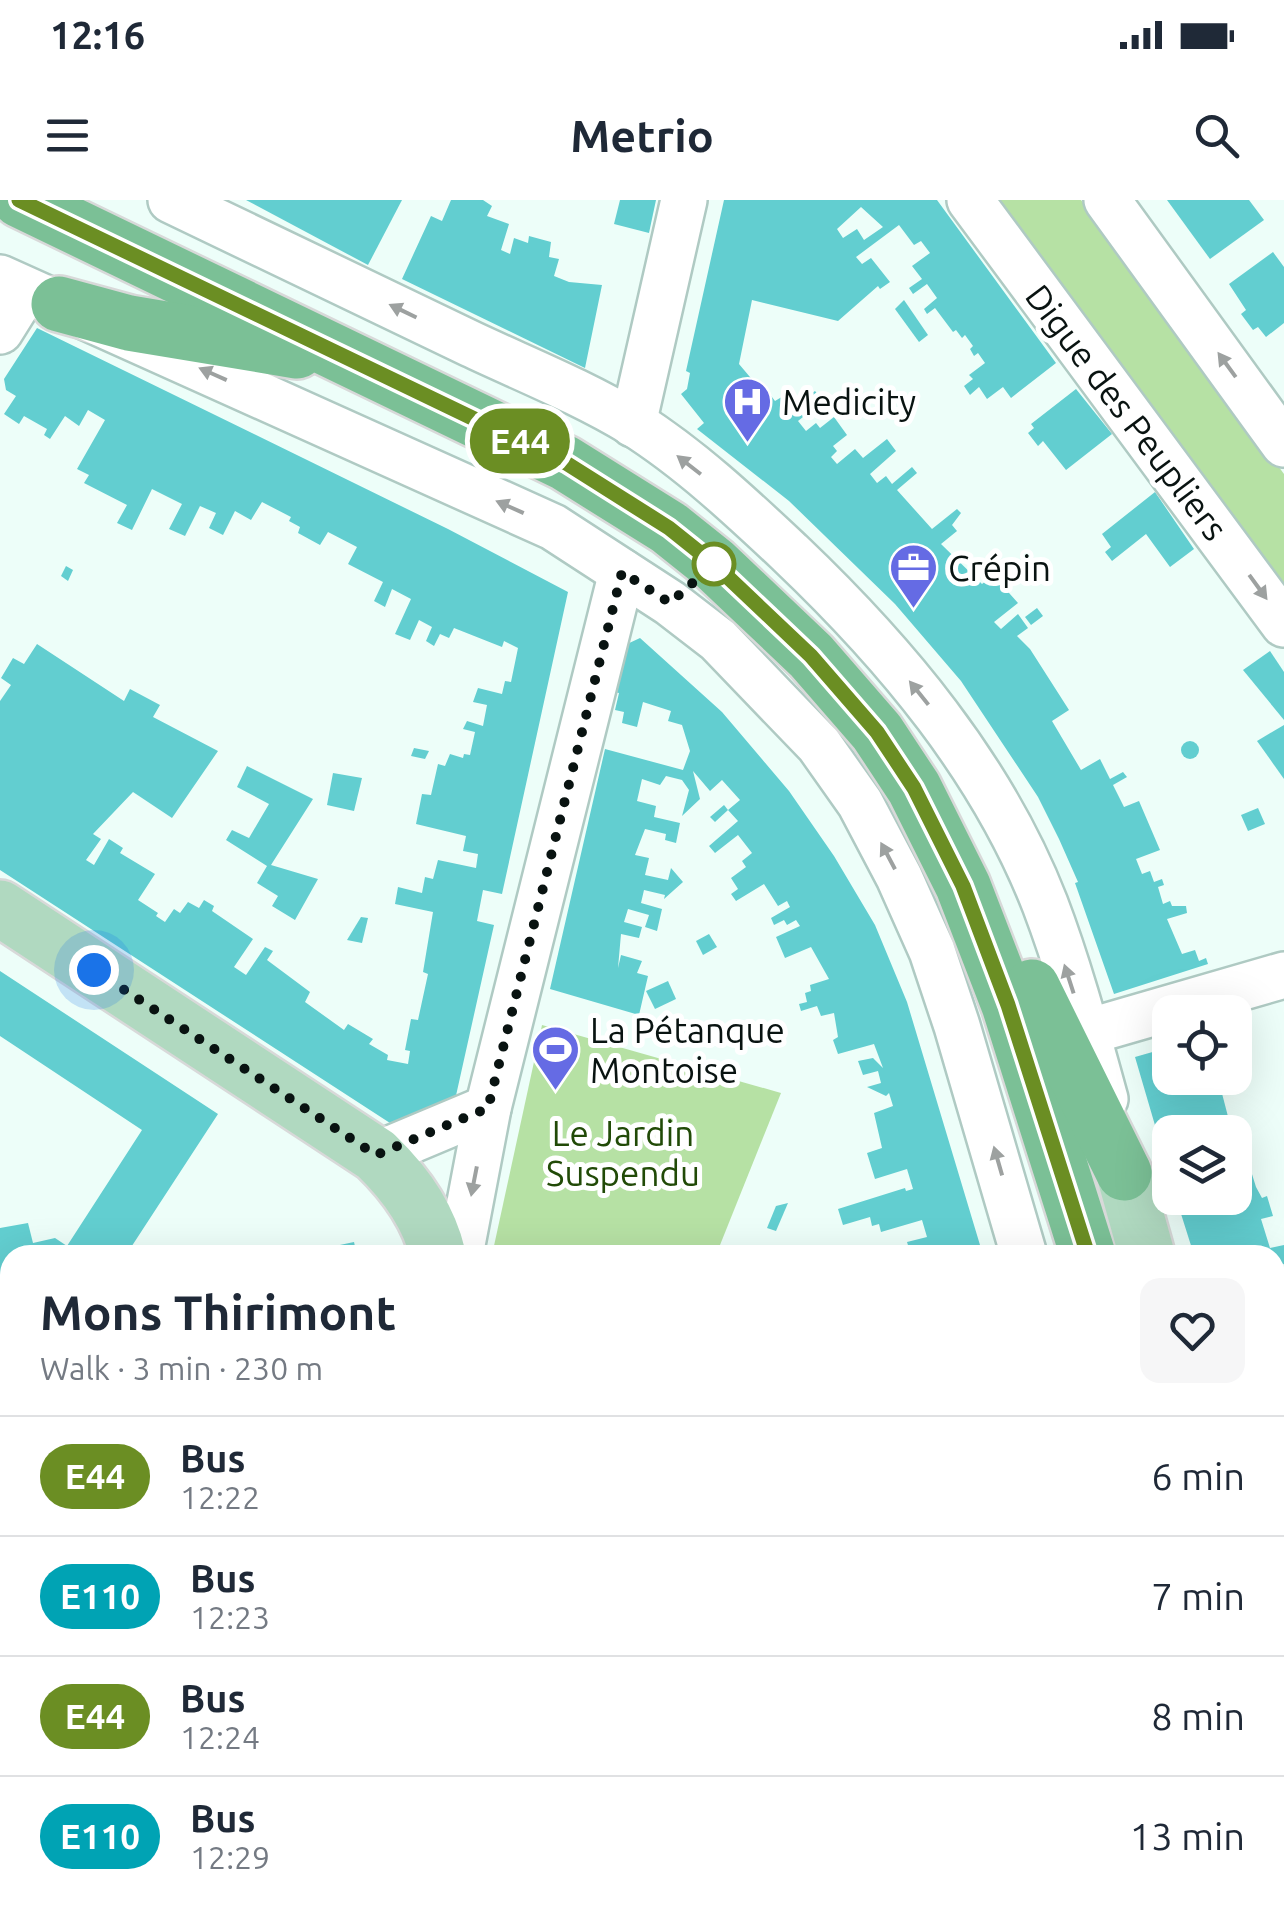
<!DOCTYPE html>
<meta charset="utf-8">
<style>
:root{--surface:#fff;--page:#f6f6f7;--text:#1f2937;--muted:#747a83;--line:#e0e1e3}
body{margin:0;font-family:Ubuntu,sans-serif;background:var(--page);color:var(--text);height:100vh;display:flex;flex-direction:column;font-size:38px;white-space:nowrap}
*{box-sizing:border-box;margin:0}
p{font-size:32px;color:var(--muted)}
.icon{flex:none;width:55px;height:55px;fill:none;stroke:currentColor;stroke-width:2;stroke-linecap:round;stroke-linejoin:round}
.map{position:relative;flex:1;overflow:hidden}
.sheet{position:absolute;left:0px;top:1045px;width:1285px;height:672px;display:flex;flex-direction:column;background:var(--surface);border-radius:30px 30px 0 0;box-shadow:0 10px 40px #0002}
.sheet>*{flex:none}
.badge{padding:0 20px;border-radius:32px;font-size:35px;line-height:65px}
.buttons{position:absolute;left:1152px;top:795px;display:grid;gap:20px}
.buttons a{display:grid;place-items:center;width:100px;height:100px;border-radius:20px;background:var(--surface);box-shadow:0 10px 40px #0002;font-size:50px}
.you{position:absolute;width:50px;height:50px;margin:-25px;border:8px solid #fff;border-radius:50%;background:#1a73e8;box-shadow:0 0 0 15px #1a73e833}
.map>.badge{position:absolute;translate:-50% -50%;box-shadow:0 0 0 5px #fff}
.round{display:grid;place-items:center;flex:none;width:105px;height:105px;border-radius:20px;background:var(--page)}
.summary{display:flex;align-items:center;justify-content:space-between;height:170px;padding:0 40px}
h1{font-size:48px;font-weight:700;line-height:75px}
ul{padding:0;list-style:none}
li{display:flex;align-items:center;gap:30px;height:120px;padding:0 40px;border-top:2px solid var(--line)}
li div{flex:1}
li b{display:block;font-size:38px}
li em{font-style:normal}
li .badge{min-width:110px;font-weight:700;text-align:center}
.status{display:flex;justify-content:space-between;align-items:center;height:70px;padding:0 50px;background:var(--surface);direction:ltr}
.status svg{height:28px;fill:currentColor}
header{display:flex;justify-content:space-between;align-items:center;height:130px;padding:0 40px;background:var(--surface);font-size:45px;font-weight:700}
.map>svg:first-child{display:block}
</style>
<div class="status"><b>12:16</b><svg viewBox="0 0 49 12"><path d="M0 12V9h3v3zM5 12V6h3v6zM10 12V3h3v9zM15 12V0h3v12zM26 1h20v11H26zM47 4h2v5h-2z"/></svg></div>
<header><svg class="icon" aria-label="menu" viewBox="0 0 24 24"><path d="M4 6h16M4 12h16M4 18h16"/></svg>Metrio<svg class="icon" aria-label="search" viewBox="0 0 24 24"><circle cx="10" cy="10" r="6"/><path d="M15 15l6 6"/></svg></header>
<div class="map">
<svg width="1284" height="1717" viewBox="0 0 1284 1717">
<rect width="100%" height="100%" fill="#edfef9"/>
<!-- green -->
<g fill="#b6e1a4">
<path d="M 993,0 L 1081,0 L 1284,274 L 1284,395 Z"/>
<path d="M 542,825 L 781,893 L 716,1055 L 492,1055 Z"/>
<path d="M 1275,1587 L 1284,1589 L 1284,1669 L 1275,1670 Z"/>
</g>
<!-- building -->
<g fill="#62ced0" fill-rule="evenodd">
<path d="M 246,0 L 402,0 L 368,65 Z"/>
<path d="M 451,0 L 483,0 L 492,6 L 487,16 L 509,24 L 501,50 L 510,54 L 514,38 L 528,43 L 529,36 L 551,42 L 549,57 L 559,59 L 554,76 L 569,82 L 602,85 L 585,168 L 402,79 L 431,16 L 442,21 Z"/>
<path d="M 620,0 L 656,0 L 649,33 L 614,24 Z"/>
<path d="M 724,0 L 937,0 L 1056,163 L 1011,198 L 1003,187 L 987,199 L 979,187 L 970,195 L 964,186 L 973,179 L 969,175 L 985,163 L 978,153 L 974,156 L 970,149 L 973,146 L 965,135 L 962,138 L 956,130 L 953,132 L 935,108 L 927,114 L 924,109 L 937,98 L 927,84 L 913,94 L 909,88 L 922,79 L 912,66 L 930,53 L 921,41 L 914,45 L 899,25 L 856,57 L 862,64 L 871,58 L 890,82 L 880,89 L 878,86 L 838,121 L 752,100 L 739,164 L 755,183 L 759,180 L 775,201 L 790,192 L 799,202 L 815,191 L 823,201 L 798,221 L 806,231 L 816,223 L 820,228 L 834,217 L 847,235 L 833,246 L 837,251 L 831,257 L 837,264 L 855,249 L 863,258 L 887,239 L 896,251 L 870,274 L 877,283 L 886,276 L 892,284 L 912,267 L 917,273 L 897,290 L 932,329 L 957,309 L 961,313 L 952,325 L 957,331 L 941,344 L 982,384 L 993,375 L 1018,403 L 994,422 L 1001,429 L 1018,414 L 1028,428 L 1017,436 L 1030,449 L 1069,510 L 1052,521 L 1081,570 L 1100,559 L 1110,579 L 1123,572 L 1127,577 L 1113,585 L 1124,607 L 1139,601 L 1160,650 L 1136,659 L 1142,674 L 1150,671 L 1154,682 L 1162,679 L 1164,685 L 1158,687 L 1163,704 L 1170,701 L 1172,706 L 1186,706 L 1187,713 L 1167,719 L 1182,754 L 1195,750 L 1199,761 L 1206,758 L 1208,764 L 1114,794 L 1075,683 L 1078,682 L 1059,639 L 1038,597 L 961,481 L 895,404 L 789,301 L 697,229 L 704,223 L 681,194 L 687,189 L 690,173 L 686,171 ZM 861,7 L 883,27 L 864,40 L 857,29 L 843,38 L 837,29 Z"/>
<path d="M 1167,0 L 1249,0 L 1264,20 L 1210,59 Z"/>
<path d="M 1273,52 L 1284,67 L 1284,123 L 1266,137 L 1258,127 L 1253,130 L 1241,114 L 1246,110 L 1229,84 Z"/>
<path d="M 904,100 L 928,135 L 919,142 L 895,109 Z"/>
<path d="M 37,128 L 448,329 L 568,392 L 502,694 L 483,690 L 477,721 L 494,725 L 455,900 L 390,923 L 0,670 L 0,501 L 11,485 L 1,478 L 13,458 L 24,464 L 37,444 L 124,501 L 130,489 L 160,505 L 153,517 L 218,551 L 172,618 L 133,592 L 93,634 L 101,639 L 86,660 L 94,665 L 109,639 L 123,648 L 120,653 L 155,674 L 138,700 L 158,713 L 156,716 L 165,722 L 174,709 L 180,713 L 188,702 L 199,708 L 204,700 L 214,706 L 212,711 L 253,739 L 234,767 L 246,775 L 265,747 L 273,751 L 267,760 L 310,792 L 305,802 L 344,830 L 348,824 L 373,839 L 369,844 L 388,855 L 387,860 L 408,864 L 410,851 L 405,850 L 411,819 L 418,820 L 428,774 L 423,772 L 433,712 L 395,704 L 398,687 L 422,693 L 425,677 L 433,679 L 438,660 L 476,668 L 478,654 L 463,651 L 466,636 L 416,624 L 422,594 L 431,595 L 438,564 L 445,566 L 450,554 L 463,558 L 464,554 L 470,555 L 475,532 L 463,529 L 467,521 L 483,526 L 487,505 L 473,502 L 478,488 L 502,494 L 505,481 L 511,482 L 518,448 L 504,441 L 502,447 L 454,428 L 449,438 L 440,434 L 434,446 L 426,441 L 432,427 L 419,420 L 410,440 L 395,434 L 411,399 L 392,389 L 385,407 L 374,401 L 383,382 L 348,364 L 357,347 L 328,332 L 320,345 L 298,333 L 300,327 L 289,321 L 291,317 L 262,302 L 251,320 L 235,311 L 223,335 L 209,328 L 216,313 L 200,306 L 185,336 L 169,329 L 182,304 L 152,289 L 132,330 L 117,323 L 127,305 L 84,283 L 89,275 L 77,269 L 105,220 L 88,210 L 79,226 L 65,216 L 50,239 L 44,235 L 47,229 L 24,216 L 19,224 L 4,214 L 16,196 L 6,190 L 4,179 Z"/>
<path d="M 1076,189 L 1112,234 L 1066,270 L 1043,241 L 1038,246 L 1028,233 L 1034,228 L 1031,224 Z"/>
<path d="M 1155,292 L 1194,349 L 1170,367 L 1146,334 L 1112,361 L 1105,352 L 1111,347 L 1102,334 Z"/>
<path d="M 66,366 L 73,370 L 68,381 L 61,376 Z"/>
<path d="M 1037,408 L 1043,416 L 1031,425 L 1025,417 Z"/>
<path d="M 640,438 L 722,512 L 789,591 L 834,656 L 875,725 L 907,802 L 983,1055 L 911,1055 L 907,1042 L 927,1037 L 922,1020 L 881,1032 L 879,1024 L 872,1026 L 870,1017 L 843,1025 L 838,1009 L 905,988 L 906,991 L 913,989 L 907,969 L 875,979 L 867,953 L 882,948 L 874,913 L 893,906 L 889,893 L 886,896 L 867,887 L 881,883 L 878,871 L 863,875 L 858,861 L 873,858 L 883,868 L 874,844 L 838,854 L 833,840 L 838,837 L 834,813 L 821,816 L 817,806 L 801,811 L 799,804 L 807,802 L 805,793 L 811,791 L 810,785 L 829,779 L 811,747 L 785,758 L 776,737 L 800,726 L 796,720 L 787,725 L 784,720 L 774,725 L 771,718 L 790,707 L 787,701 L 778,706 L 764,684 L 736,701 L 731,694 L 738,689 L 731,678 L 746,667 L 742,661 L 752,653 L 738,635 L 715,653 L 709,646 L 738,621 L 728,610 L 740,600 L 722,580 L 710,591 L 693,571 L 700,599 L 682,616 L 689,590 L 682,580 L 666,576 L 660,585 L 642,579 L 637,601 L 656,606 L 654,617 L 680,623 L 676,643 L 665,640 L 666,634 L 645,629 L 635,655 L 649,658 L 645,675 L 668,680 L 671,668 L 683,682 L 664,699 L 665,695 L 644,690 L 641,703 L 662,709 L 657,731 L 645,727 L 649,715 L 628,709 L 624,722 L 642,727 L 639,738 L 621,734 L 618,768 L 621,755 L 642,761 L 637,773 L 648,776 L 639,815 L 550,789 L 605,549 L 683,570 L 690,551 L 682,525 L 668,521 L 671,511 L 643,502 L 637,527 L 622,523 L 624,512 L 615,510 L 619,493 L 614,492 L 625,445 Z"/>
<path d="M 1270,451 L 1284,472 L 1284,520 L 1243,470 Z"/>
<path d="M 1284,525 L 1284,579 L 1257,541 Z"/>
<circle cx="1190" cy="550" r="9"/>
<path d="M 414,548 L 429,551 L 425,559 L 411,556 Z"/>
<path d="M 247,566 L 313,599 L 271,665 L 318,679 L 295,720 L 272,706 L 278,696 L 257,683 L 267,666 L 226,640 L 232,630 L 249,638 L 269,604 L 237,587 Z"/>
<path d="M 333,573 L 362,578 L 354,611 L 327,605 Z"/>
<path d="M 724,605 L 728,610 L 715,622 L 710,617 Z"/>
<path d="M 1258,608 L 1265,624 L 1248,631 L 1241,615 Z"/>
<path d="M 361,717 L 368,718 L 362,743 L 347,740 Z"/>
<path d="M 709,734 L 717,747 L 703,755 L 696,741 Z"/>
<path d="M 0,771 L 218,914 L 126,1055 L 10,1055 L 10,1081 L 0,1083 L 0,1028 L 28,1023 L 33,1043 L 55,1038 L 67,1046 L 142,930 L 0,836 Z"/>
<path d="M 668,781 L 676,799 L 655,809 L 646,791 Z"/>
<path d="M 1170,847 L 1170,878 L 1218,878 L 1232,932 L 1170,932 L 1169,973 L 1135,857 Z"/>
<path d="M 1242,942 L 1256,987 L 1262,998 L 1267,996 L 1273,1016 L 1261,1019 L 1270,1048 L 1284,1045 L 1284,1064 L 1276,1066 L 1280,1079 L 1284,1078 L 1284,1103 L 1275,1106 L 1275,1055 L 1194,1055 L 1176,998 L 1235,998 L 1235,944 Z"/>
<path d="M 788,1003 L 776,1031 L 767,1028 L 776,1006 Z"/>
<path d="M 354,1042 L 357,1055 L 302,1055 L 302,1053 Z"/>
<path d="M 1284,1119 L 1284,1353 L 1283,1353 L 1275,1327 L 1275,1122 Z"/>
<path d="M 10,1245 L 10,1385 L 2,1386 L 0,1246 Z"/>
<path d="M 10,1485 L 10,1556 L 0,1556 L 0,1486 Z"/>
<path d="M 0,1615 L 10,1615 L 10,1697 L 6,1717 L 0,1717 Z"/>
<path d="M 81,1708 L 108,1708 L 116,1710 L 116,1717 L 81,1717 Z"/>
<path d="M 159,1708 L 238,1708 L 238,1714 L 221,1712 L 221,1717 L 159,1717 Z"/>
<path d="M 244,1708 L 268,1708 L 268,1717 L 243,1717 Z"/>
<path d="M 270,1708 L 344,1708 L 343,1717 L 270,1717 Z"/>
</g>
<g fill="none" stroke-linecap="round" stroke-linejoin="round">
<!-- highway-tunnel -->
<path stroke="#cbdbd6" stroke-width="55" stroke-dasharray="55 28" stroke-linecap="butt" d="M 1178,1708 L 1179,1717"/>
<defs>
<g id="minor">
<path d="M 171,0 C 271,48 371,96 471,144 C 524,169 582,192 633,223 C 690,259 741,307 790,353 C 895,453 992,568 1045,704 C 1069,767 1087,834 1105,899"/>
<path d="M 970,0 L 1284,424"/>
<path d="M 1107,0 L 1284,244"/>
<path d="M 0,78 L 553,327 L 670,403 L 718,440 L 819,545 L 860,603 L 899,677 L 932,751 L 957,826 L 1024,1055"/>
<path d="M 0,131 L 25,91"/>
<path d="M 633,224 L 684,0"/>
<path d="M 1087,832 L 1284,775"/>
<path d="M 376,955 L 488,908"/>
<path d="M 460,1055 L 488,908 L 622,372"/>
<path d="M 0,1589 L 10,1589"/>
<path d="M 1120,1717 L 1121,1708"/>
<path d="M 1247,1717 L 1248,1708"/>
</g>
<g id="major">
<path d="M 0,708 L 376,955 C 405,983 429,1016 438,1055"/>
<path d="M 1124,973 L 1147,1055"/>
<path d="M 1275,1451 L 1284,1465"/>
<path d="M 1275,1569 L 1284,1572"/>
<path d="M 1275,1686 L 1284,1685"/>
<path d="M 378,1717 L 379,1708"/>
</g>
<g id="highway">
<path d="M 20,0 L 565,263 L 669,328 L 714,364 L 811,456 L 877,532 L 914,588 L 963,686 L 1009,805 L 1088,1055"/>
<path d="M 59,104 L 129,123 L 297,151"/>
<path d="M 1032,787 L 1124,973"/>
</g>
</defs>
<!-- minor casing -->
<use href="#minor" stroke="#afcac3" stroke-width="50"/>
<!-- major casing -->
<use href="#major" stroke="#d8d9d9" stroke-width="60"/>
<!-- highway casing -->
<use href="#highway" stroke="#d8d9d9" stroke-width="60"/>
<!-- minor -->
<use href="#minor" stroke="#fff" stroke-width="45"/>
<!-- major -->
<use href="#major" stroke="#b0d9c0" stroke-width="55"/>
<!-- highway -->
<use href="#highway" stroke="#7bc096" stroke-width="55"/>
</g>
<!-- one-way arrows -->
<defs><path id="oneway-solid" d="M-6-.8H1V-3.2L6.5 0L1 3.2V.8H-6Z" transform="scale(2.5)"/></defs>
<g fill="#9da1a0">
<use href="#oneway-solid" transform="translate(403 111) rotate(-154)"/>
<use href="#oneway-solid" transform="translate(1227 165) rotate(-126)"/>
<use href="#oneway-solid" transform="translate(213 174) rotate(-156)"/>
<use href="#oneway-solid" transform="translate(689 265) rotate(-142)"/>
<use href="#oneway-solid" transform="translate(510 307) rotate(-156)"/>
<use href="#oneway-solid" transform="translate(1258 387) rotate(54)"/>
<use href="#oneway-solid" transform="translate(919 493) rotate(-129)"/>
<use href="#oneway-solid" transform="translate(888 656) rotate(-118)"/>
<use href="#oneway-solid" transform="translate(1069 779) rotate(-108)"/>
<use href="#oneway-solid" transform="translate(998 961) rotate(-106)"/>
<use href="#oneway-solid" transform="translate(474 981) rotate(101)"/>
</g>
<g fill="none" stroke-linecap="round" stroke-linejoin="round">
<defs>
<path id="line" d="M 19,0 L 566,263 L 669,328 L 714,364 L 811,456 L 877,532 L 914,588 L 963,686 L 1008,805 L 1088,1055"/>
</defs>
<!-- line casing -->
<use href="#line" stroke="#fff" stroke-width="22"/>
<!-- line -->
<use href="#line" stroke="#6b8e23" stroke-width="15"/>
<!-- walk -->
<path stroke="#091311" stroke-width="10" stroke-dasharray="0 18" d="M 94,770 L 376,955 L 488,908 L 622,372 L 670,403 L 714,364"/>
</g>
<!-- icons -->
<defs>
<symbol id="hospital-pin" viewBox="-11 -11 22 30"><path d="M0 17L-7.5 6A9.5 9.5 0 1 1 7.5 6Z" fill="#656be4" stroke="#fff"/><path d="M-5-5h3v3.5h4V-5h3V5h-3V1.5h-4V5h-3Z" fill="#fff"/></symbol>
<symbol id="office-pin" viewBox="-11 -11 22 30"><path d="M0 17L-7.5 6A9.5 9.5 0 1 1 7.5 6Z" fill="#656be4" stroke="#fff"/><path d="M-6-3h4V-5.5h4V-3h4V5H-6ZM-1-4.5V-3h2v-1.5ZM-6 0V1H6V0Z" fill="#fff"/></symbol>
<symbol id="stadium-pin" viewBox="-11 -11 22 30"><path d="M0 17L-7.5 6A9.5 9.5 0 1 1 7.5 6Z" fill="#656be4" stroke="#fff"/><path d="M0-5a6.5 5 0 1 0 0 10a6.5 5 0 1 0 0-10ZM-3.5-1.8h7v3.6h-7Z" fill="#fff"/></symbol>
</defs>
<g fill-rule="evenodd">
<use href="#hospital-pin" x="720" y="174" width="55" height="75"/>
<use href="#office-pin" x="886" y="340" width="55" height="75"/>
<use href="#stadium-pin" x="528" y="822" width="55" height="75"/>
</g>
<!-- markers -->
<circle fill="#fff" stroke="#6b8e23" stroke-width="5" cx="714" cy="364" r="20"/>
<g text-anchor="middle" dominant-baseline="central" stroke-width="10" stroke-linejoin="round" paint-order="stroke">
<!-- poi labels -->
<g font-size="35" fill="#091311" stroke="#fff" text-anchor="start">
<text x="782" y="202">Medicity</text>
<text x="948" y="368">Crépin</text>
<text x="590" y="830">La Pétanque<tspan x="590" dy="40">Montoise</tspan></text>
</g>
<!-- street labels -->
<g font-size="35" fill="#091311" stroke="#fff">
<text transform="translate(1127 212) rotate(53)">Digue des Peupliers</text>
</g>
<!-- park labels -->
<g font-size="35" fill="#214a07" stroke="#fff">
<text x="623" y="933">Le Jardin<tspan x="623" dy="40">Suspendu</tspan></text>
</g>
</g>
</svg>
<div class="buttons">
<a><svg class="icon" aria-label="locate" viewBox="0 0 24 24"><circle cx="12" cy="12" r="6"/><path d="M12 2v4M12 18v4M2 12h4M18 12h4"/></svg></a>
<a><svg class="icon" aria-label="layers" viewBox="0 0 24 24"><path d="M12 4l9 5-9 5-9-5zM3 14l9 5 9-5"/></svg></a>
</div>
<div class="you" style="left:94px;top:770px"></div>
<b class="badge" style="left:520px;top:241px;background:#6b8e23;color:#fff">E44</b>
<section class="sheet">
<div class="summary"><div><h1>Mons Thirimont</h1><p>Walk · 3 min · 230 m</p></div><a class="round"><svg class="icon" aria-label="heart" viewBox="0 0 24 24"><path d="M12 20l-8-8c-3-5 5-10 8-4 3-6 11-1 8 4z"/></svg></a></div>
<ul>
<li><span class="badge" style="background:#6b8e23;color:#fff">E44</span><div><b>Bus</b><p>12:22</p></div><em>6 min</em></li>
<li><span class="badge" style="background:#00a3b4;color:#fff">E110</span><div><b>Bus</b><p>12:23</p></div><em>7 min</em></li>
<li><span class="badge" style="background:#6b8e23;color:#fff">E44</span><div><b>Bus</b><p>12:24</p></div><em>8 min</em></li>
<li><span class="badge" style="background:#00a3b4;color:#fff">E110</span><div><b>Bus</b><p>12:29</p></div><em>13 min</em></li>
</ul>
</section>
</div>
